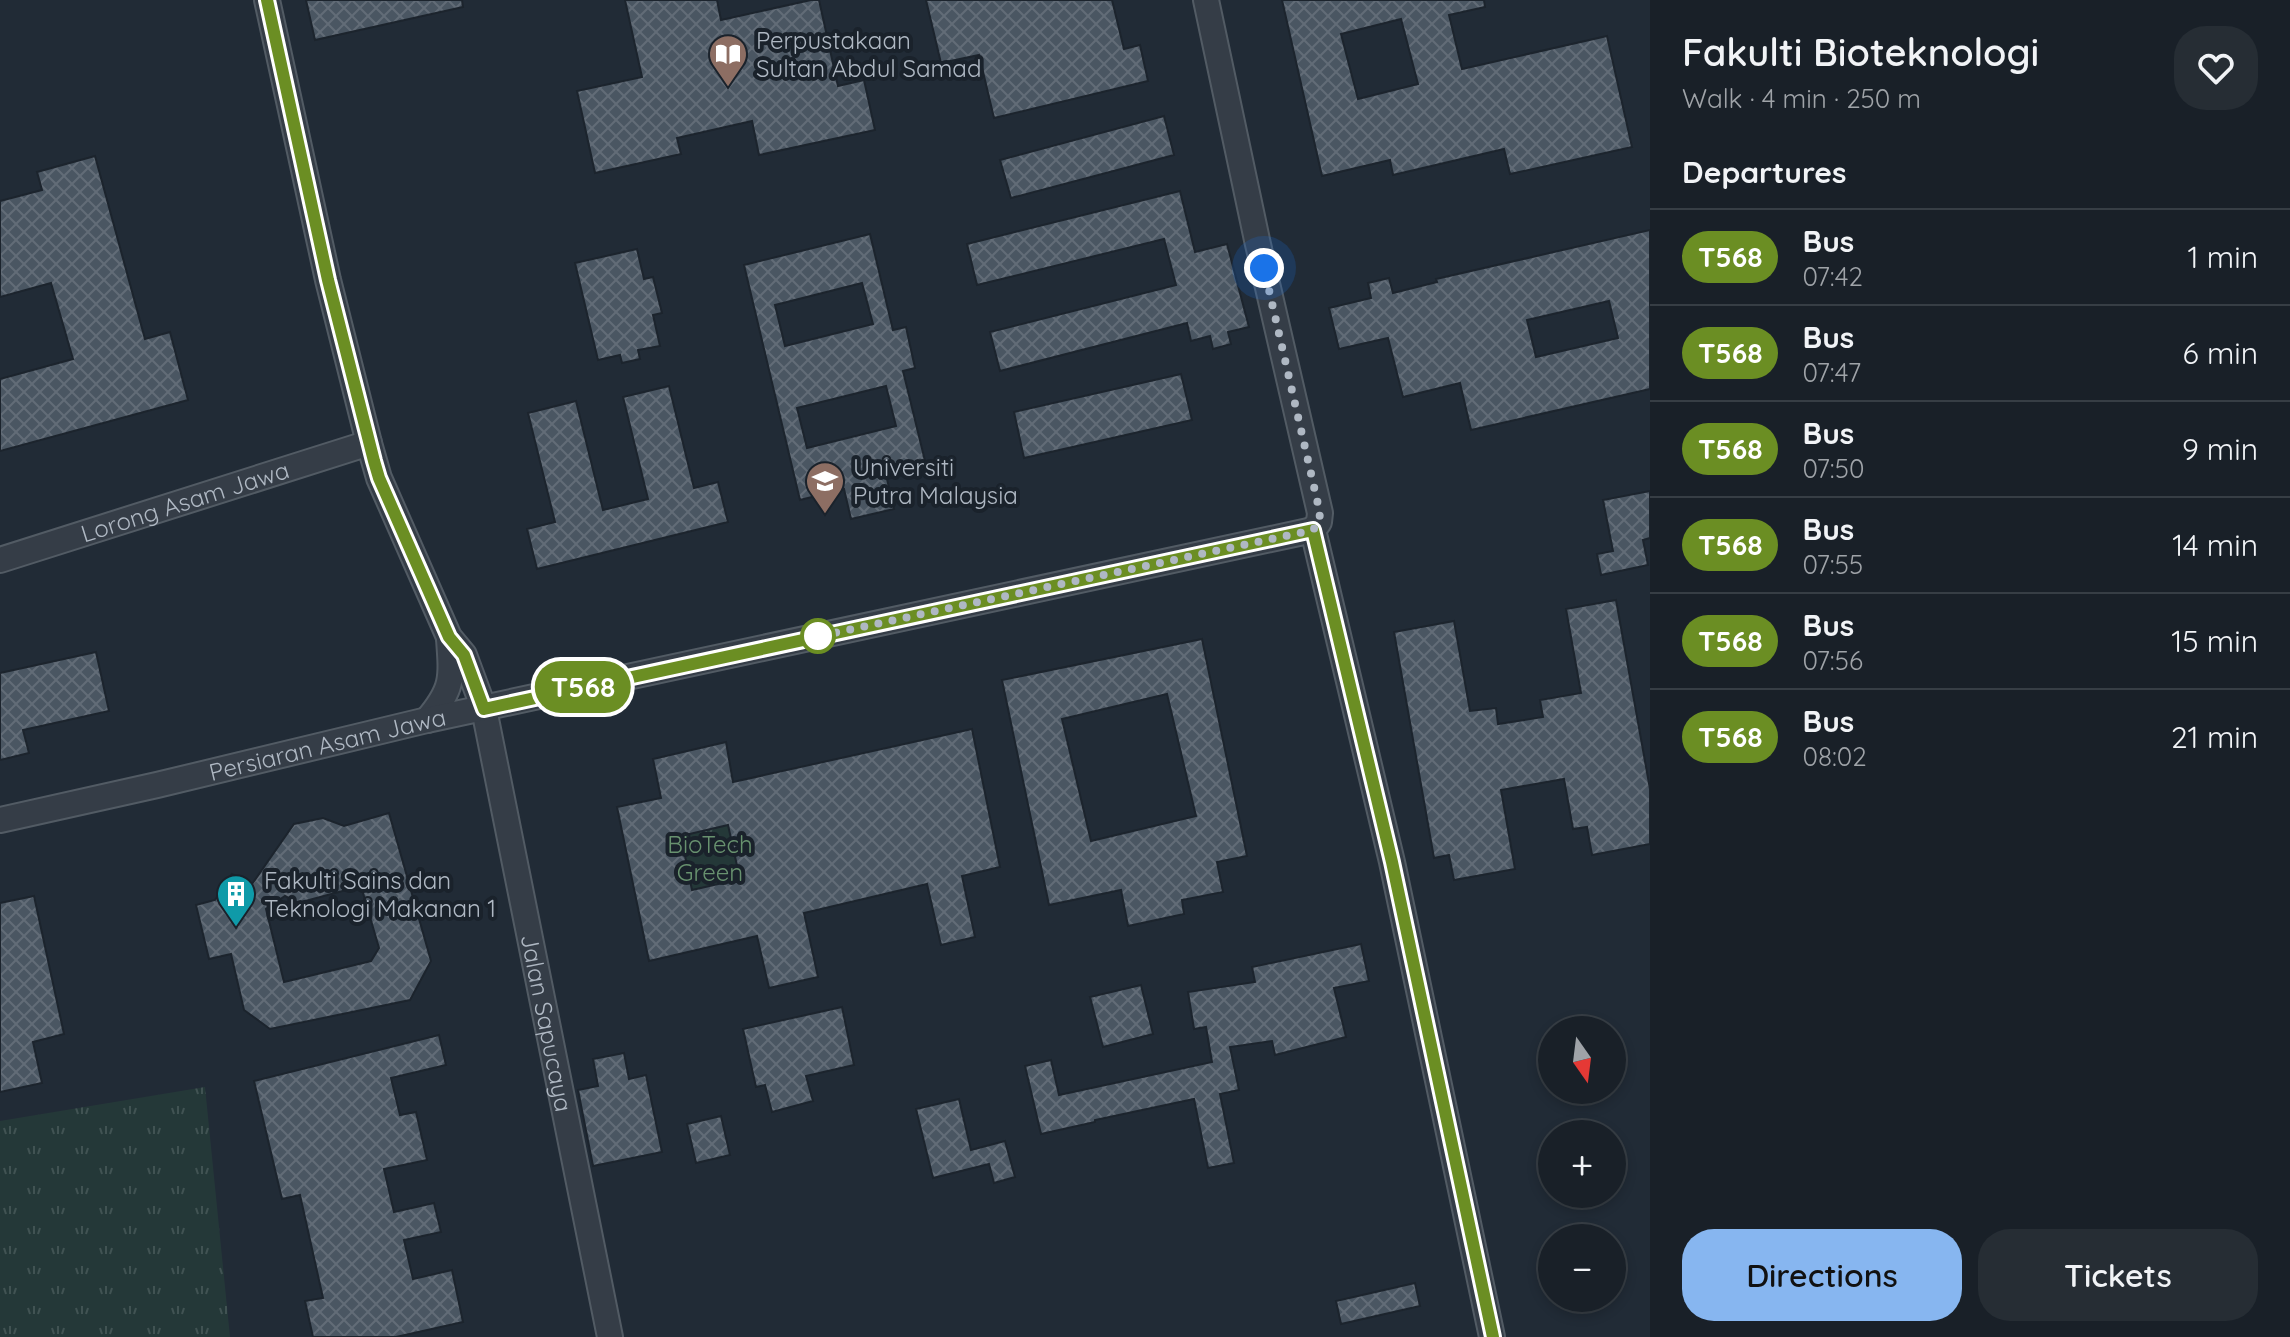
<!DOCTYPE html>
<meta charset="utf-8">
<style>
:root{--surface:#192028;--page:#262d34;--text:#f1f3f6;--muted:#9fa3a8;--line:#373e45;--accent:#87b6f0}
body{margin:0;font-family:Quicksand,sans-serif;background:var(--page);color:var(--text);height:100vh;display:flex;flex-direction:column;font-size:30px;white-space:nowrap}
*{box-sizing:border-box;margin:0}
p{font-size:26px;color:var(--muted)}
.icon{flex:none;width:44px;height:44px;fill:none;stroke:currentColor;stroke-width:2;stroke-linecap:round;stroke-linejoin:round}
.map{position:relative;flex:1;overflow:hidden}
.sheet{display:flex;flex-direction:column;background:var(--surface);width:640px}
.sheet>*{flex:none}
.badge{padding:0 16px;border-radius:26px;font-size:28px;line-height:52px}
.needle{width:52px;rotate:166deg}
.fabs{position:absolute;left:1538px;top:1016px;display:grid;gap:16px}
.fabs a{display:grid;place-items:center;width:88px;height:88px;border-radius:50%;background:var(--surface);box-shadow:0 4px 12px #0003,0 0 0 2px var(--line);font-size:40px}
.you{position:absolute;width:40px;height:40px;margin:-20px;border:6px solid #fff;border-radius:50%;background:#1a73e8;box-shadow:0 0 0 12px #1a73e833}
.map>.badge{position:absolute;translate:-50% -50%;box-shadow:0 0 0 4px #fff}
h2{padding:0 32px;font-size:30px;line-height:72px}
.round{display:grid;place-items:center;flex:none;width:84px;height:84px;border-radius:32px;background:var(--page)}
.headline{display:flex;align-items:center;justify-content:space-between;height:136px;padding:0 32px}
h1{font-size:38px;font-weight:600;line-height:60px}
.button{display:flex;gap:16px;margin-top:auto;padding:16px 32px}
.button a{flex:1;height:92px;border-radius:32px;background:var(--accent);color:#111;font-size:32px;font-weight:600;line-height:92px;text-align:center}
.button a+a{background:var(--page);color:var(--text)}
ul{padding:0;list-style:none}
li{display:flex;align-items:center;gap:24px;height:96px;padding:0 32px;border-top:2px solid var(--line)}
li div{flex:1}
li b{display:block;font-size:30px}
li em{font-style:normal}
li .badge{min-width:88px;font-weight:700;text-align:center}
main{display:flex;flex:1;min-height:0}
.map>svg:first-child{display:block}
</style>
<main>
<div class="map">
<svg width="1650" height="1337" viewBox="0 0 1650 1337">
<defs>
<pattern id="park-tufts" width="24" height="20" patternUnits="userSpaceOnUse" patternTransform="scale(2)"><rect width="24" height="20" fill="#243838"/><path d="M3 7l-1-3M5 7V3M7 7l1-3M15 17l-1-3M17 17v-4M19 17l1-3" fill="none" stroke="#415353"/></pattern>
<pattern id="building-cross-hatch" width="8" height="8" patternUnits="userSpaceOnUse" patternTransform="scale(2)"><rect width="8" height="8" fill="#4a5662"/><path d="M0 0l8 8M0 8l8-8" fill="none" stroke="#626c77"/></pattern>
</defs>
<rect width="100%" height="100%" fill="#212b36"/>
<!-- park -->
<g fill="url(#park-tufts)">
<path d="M 728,825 L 740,879 L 692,890 L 681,836 Z"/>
<path d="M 205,1087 L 230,1337 L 0,1337 L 0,1121 Z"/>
</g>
<!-- building -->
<g fill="url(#building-cross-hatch)" stroke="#1c242d" stroke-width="2" fill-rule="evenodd">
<path d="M 306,0 L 462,0 L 463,7 L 315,40 Z"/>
<path d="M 625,0 L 717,0 L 721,20 L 811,0 L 819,0 L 838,86 L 864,80 L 875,130 L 759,155 L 752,121 L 677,138 L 681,154 L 595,173 L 577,91 L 642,77 Z"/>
<path d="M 926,0 L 1112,0 L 1124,49 L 1140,45 L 1148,81 L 994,118 L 979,55 L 941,63 Z"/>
<path d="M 1282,0 L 1484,0 L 1485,7 L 1449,15 L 1462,69 L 1607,36 L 1632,147 L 1510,174 L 1504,149 L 1393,175 L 1390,160 L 1322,176 ZM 1401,19 L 1418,84 L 1358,99 L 1341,34 Z"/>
<path d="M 1164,116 L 1174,155 L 1011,198 L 1000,160 Z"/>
<path d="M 95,156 L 145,339 L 170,332 L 188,400 L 0,451 L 0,379 L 73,359 L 51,283 L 0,297 L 0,201 L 42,190 L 37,172 Z"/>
<path d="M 1180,191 L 1195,252 L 1227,244 L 1249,327 L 1228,332 L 1231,344 L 1213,349 L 1210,336 L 1191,341 L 1187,323 L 1000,371 L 990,332 L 1176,285 L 1164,239 L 977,285 L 967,244 Z"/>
<path d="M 1650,230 L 1650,389 L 1471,430 L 1460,383 L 1403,397 L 1388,338 L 1339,349 L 1329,308 L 1371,298 L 1368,283 L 1389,278 L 1393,293 L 1437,282 L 1436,279 ZM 1609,301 L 1618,338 L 1536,357 L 1527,320 Z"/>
<path d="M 870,234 L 893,330 L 906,327 L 915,368 L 903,371 L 927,469 L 887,479 L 894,509 L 851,519 L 844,489 L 800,500 L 744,265 ZM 862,283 L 873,324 L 785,346 L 775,305 ZM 886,386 L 896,426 L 807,448 L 797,408 Z"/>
<path d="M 637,249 L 644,279 L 653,277 L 662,313 L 653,315 L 660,346 L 638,350 L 640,359 L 622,363 L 620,355 L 598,360 L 575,263 Z"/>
<path d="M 1181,374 L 1192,420 L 1024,458 L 1014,412 Z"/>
<path d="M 669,386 L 694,488 L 718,482 L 728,522 L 537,569 L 527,529 L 555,522 L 528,413 L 576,401 L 603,510 L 648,499 L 623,397 Z"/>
<path d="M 1650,491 L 1650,538 L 1643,540 L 1648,565 L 1601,575 L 1597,554 L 1613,551 L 1603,500 Z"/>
<path d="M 1616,600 L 1650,789 L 1650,844 L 1592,855 L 1587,827 L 1573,829 L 1564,779 L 1501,790 L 1515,869 L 1454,880 L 1449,855 L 1434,858 L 1394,632 L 1454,621 L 1470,711 L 1496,708 L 1498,724 L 1543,717 L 1540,700 L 1581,693 L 1566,609 Z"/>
<path d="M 1202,639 L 1247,856 L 1217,862 L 1223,892 L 1182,900 L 1184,914 L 1128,926 L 1121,890 L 1049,905 L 1002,680 ZM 1167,694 L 1196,816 L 1091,841 L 1062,719 Z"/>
<path d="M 96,652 L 109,711 L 23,730 L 29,753 L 0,760 L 0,673 Z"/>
<path d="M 972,729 L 1000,867 L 962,876 L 975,937 L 941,945 L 927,884 L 804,913 L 818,977 L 769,988 L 757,936 L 649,961 L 617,807 L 661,798 L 653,759 L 726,742 L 733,782 ZM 728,825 L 740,879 L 692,890 L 681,836 Z"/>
<path d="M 389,813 L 431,961 L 410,1000 L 270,1029 L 244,1010 L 231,954 L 209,959 L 196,905 L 215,900 L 232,874 L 252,884 L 294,824 L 323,818 L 344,826 ZM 361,886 L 379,948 L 371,961 L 284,982 L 266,909 L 285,896 L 298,903 Z"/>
<path d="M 34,896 L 64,1034 L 33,1042 L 42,1083 L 0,1092 L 0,903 Z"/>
<path d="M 1361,944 L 1369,981 L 1334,988 L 1346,1037 L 1275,1055 L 1272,1041 L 1230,1047 L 1239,1090 L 1220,1094 L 1234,1163 L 1208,1168 L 1194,1099 L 1095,1120 L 1095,1122 L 1041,1134 L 1025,1066 L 1051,1060 L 1059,1095 L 1212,1062 L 1206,1027 L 1194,1029 L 1188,992 L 1255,982 L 1252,967 Z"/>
<path d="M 1141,985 L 1153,1034 L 1103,1047 L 1090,997 Z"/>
<path d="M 842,1007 L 854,1065 L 806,1076 L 813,1101 L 772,1112 L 765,1085 L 756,1087 L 743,1029 Z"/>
<path d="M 439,1035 L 446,1065 L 391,1078 L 400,1115 L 416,1112 L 427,1160 L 384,1169 L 394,1212 L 434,1203 L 441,1232 L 404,1240 L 413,1279 L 452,1270 L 463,1322 L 396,1337 L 313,1337 L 305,1301 L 323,1298 L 300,1195 L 282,1199 L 254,1081 Z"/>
<path d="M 624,1053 L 629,1079 L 646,1075 L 662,1152 L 593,1166 L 578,1090 L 598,1086 L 593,1059 Z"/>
<path d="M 959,1099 L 971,1150 L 1005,1141 L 1015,1177 L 994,1183 L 989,1164 L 933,1178 L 916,1109 Z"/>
<path d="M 721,1116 L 730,1155 L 696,1163 L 687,1124 Z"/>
<path d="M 1415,1283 L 1420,1306 L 1341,1324 L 1336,1301 Z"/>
</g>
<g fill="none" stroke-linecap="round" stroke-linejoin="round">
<defs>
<g id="minor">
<path id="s1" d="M 267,0 L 328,280 L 369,443 L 379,478 L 449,637 L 464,655 L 484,709 L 610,1337"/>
<path d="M 1206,0 L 1257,240 L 1320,513 L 1319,522 L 1313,530"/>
<path d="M 1313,530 L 1392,862 L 1492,1337"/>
<path id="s2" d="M 0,560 L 369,443"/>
<path d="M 427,720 C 453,689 452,679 449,639"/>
<path id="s3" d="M 0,820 L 157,785 L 427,720 L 1313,530"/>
</g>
</defs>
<!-- minor casing -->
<use href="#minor" stroke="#525b64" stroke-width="28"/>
<!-- minor -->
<use href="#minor" stroke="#353d47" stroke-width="24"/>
</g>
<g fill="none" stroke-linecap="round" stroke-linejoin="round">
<defs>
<path id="line" d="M 267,0 L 328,280 L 374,461 L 379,478 L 449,637 L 464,655 L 484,709 L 1313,530 L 1392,862 L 1493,1337"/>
</defs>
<!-- line casing -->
<use href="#line" stroke="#fff" stroke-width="18"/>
<!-- line -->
<use href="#line" stroke="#6b8e23" stroke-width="12"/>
<!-- walk -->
<path stroke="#afb8c3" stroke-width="8" stroke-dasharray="0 14.4" d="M 818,636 L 806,639 L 1313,530 L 1319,522 L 1320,513 L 1264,268"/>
</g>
<!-- icons -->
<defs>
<symbol id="library-pin" viewBox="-11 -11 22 30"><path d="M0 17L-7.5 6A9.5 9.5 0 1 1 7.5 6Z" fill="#8d6e63" stroke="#1a222b"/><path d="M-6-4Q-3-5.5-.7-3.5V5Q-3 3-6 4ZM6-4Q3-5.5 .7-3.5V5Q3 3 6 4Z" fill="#fff"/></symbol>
<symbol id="university-pin" viewBox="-11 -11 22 30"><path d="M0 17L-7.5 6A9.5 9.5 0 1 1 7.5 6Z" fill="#8d6e63" stroke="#1a222b"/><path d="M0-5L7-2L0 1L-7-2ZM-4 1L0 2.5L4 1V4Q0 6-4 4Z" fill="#fff"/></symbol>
<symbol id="building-pin" viewBox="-11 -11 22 30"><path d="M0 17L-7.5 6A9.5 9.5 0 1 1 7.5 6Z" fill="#0f9aa8" stroke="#1a222b"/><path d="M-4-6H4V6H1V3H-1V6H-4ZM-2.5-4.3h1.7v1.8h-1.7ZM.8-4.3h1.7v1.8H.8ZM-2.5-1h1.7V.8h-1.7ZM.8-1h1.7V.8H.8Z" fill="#fff"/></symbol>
</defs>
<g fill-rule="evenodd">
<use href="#library-pin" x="706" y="32" width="44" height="60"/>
<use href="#university-pin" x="803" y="459" width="44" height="60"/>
<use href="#building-pin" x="214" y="872" width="44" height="60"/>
</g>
<!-- markers -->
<circle fill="#fff" stroke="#6b8e23" stroke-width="4" cx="818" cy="636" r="16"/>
<g text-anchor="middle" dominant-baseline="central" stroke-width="8" stroke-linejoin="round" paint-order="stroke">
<!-- poi labels -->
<g font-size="24" fill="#afb8c3" stroke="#1a222b" text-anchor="start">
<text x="756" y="40">Perpustakaan<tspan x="756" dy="28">Sultan Abdul Samad</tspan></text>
<text x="853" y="467">Universiti<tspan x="853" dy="28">Putra Malaysia</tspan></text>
<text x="264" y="880">Fakulti Sains dan<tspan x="264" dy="28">Teknologi Makanan 1</tspan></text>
</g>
<!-- street labels -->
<g font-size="24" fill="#afb8c3" stroke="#1a222b">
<text stroke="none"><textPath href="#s2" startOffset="194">Lorong Asam Jawa</textPath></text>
<text stroke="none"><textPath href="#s3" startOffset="336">Persiaran Asam Jawa</textPath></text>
<text stroke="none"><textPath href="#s1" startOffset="1066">Jalan Sapucaya</textPath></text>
</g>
<!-- park labels -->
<g font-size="24" fill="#68926f" stroke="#1a222b">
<text x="710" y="844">BioTech<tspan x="710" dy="28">Green</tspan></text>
</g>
</g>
</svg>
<div class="fabs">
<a><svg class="needle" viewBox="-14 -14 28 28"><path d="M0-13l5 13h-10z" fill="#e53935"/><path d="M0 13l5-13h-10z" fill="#9fa3a8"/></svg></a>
<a>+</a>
<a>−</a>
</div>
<div class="you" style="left:1264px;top:268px"></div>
<b class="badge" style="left:583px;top:687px;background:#6b8e23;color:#fff">T568</b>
</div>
<section class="sheet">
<div class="headline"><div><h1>Fakulti Bioteknologi</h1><p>Walk · 4 min · 250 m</p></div><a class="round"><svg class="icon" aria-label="heart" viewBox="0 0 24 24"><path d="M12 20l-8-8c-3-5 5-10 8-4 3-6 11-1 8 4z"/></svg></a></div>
<h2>Departures</h2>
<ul>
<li><span class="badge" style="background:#6b8e23;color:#fff">T568</span><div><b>Bus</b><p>07:42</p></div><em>1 min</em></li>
<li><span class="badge" style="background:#6b8e23;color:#fff">T568</span><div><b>Bus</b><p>07:47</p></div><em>6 min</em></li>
<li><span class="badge" style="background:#6b8e23;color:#fff">T568</span><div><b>Bus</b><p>07:50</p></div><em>9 min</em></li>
<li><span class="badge" style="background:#6b8e23;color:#fff">T568</span><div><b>Bus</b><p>07:55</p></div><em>14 min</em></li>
<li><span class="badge" style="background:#6b8e23;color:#fff">T568</span><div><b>Bus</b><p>07:56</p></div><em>15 min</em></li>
<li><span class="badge" style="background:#6b8e23;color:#fff">T568</span><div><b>Bus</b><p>08:02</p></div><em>21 min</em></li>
</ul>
<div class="button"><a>Directions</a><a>Tickets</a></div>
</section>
</main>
